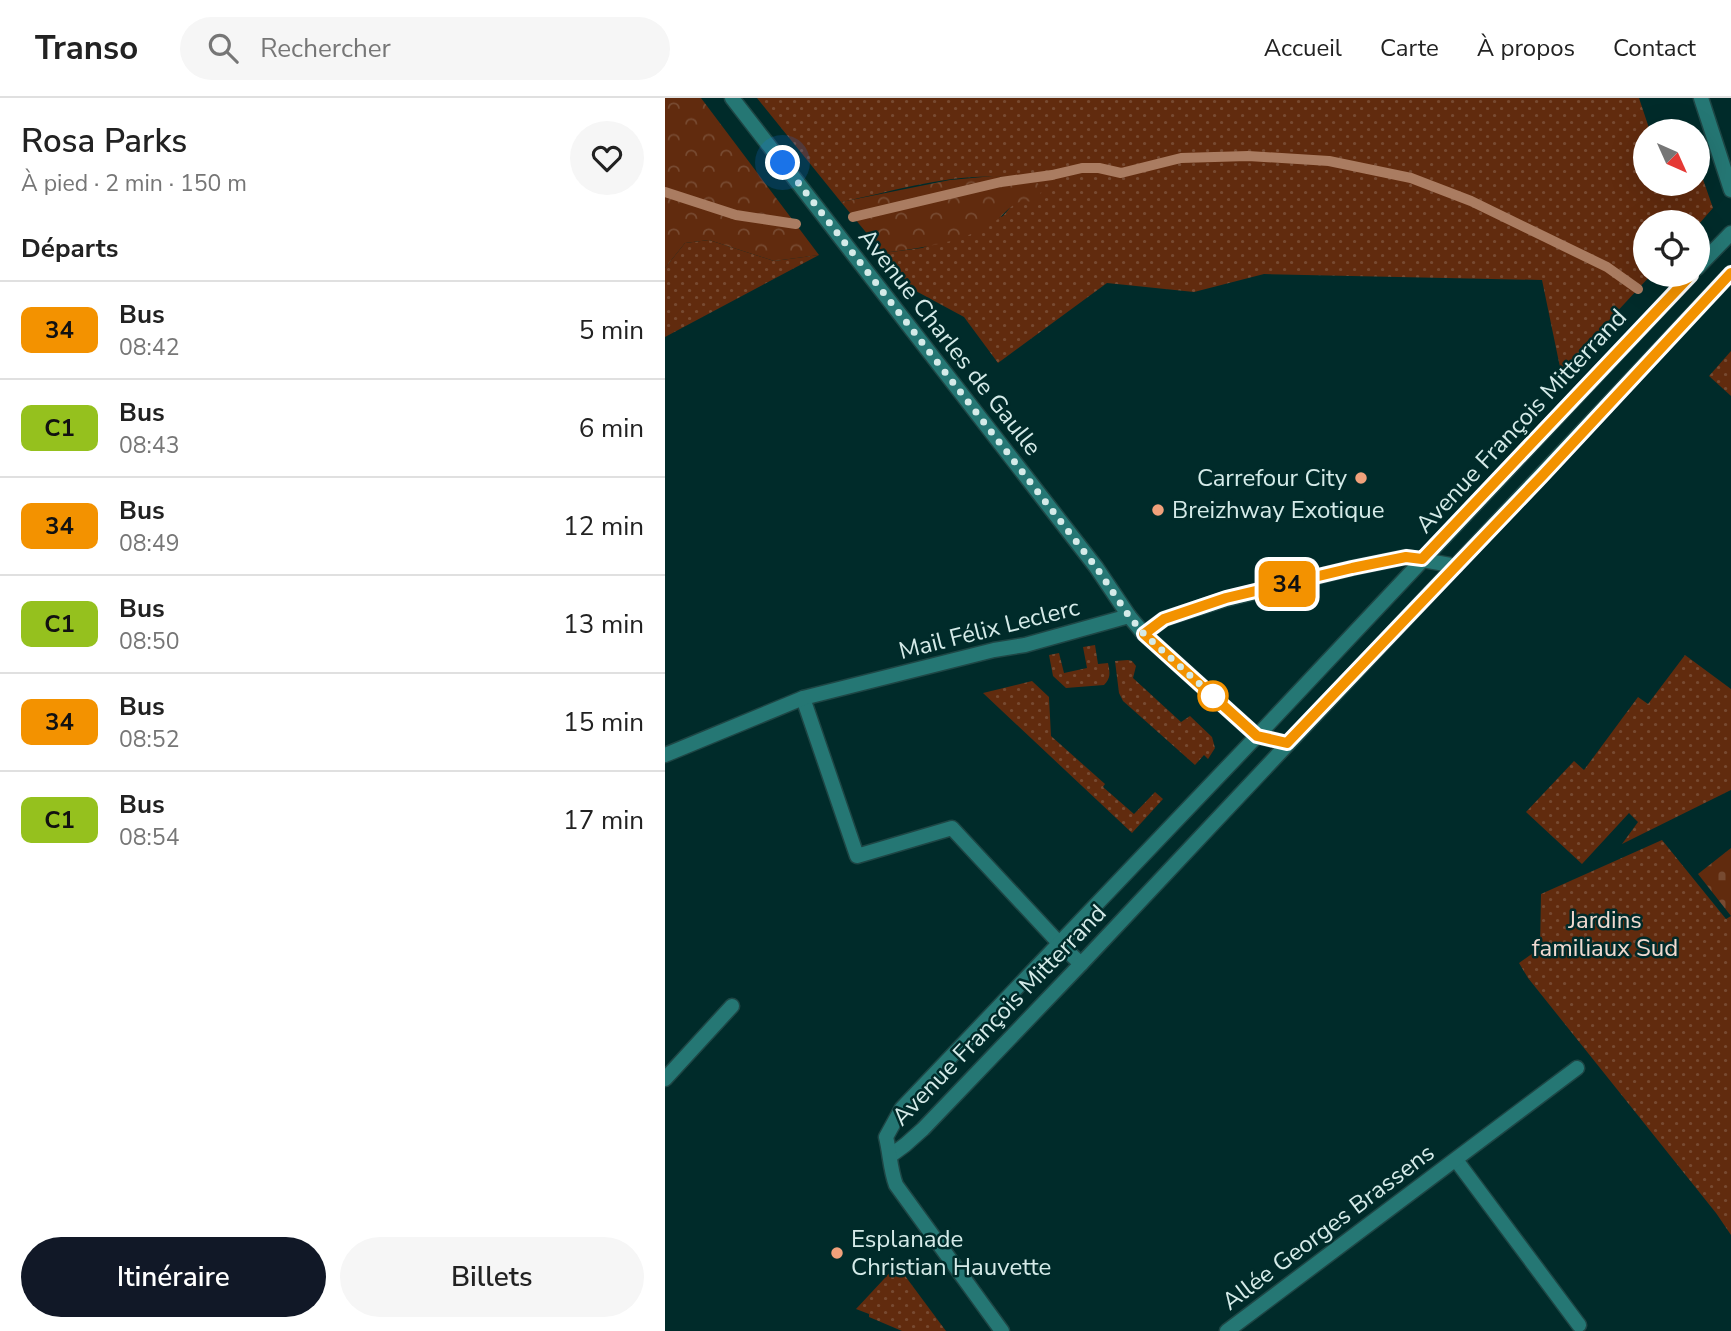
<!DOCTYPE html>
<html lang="fr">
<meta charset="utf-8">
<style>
:root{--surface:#fff;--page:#f6f6f6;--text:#222;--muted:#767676;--line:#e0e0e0;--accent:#111827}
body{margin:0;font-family:"Nunito Sans",sans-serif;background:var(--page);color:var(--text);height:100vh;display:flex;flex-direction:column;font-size:26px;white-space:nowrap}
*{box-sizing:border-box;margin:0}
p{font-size:23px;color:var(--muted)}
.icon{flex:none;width:38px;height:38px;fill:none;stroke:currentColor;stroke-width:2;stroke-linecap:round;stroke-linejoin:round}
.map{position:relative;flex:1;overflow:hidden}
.side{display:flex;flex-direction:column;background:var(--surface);width:665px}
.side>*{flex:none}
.badge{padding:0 14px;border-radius:10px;font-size:24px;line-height:46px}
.needle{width:46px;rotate:135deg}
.fabs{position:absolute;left:968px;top:21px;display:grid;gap:14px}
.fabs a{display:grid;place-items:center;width:77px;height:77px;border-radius:50%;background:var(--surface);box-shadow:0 7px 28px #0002;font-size:35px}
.you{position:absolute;width:35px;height:35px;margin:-18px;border:5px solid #fff;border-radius:50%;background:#1a73e8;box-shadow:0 0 0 10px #1a73e833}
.map>.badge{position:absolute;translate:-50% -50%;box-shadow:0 0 0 4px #fff}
h2{padding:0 21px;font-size:26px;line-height:63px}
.round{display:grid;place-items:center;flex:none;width:74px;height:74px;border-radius:37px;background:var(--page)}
.overview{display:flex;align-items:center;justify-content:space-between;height:119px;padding:0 21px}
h1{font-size:33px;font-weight:600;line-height:52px}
.cta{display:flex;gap:14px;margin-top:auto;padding:14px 21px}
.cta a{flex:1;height:80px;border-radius:42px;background:var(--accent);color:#fff;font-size:28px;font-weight:600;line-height:80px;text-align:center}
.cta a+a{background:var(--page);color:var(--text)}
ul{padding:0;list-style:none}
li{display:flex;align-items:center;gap:21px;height:98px;padding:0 21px;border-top:2px solid var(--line)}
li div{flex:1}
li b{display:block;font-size:26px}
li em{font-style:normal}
li .badge{min-width:77px;font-weight:700;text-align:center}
header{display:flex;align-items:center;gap:42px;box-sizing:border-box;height:98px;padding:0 35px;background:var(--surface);border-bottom:2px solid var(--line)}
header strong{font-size:33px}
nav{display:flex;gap:38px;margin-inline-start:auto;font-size:24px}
.search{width:490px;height:63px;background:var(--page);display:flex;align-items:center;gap:18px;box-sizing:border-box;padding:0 24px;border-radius:38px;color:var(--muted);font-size:26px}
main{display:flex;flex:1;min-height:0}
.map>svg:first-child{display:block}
</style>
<header>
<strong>Transo</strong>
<div class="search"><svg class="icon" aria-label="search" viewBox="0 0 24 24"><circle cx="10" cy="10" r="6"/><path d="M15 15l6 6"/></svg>Rechercher</div>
<nav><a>Accueil</a><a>Carte</a><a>À propos</a><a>Contact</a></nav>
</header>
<main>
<section class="side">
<div class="overview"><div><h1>Rosa Parks</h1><p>À pied · 2 min · 150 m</p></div><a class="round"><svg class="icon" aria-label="heart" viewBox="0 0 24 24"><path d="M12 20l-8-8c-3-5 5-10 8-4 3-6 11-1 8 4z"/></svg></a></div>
<h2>Départs</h2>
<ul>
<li><span class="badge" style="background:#f39200;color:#111">34</span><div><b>Bus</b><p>08:42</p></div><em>5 min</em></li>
<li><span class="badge" style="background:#95c11e;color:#111">C1</span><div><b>Bus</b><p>08:43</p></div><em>6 min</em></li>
<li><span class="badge" style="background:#f39200;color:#111">34</span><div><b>Bus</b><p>08:49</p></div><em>12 min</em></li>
<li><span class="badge" style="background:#95c11e;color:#111">C1</span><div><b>Bus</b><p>08:50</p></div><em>13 min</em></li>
<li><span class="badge" style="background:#f39200;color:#111">34</span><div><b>Bus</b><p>08:52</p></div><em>15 min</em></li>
<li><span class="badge" style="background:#95c11e;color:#111">C1</span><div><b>Bus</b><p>08:54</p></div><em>17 min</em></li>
</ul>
<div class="cta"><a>Itinéraire</a><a>Billets</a></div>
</section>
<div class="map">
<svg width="1066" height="1233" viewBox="0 0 1066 1233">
<defs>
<pattern id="grass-dots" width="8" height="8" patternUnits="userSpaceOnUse" patternTransform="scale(1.75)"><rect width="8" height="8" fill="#612b0e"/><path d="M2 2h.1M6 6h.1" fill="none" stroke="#774a31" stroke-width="1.8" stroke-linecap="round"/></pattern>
<pattern id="forest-crowns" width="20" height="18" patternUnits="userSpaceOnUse" patternTransform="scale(1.75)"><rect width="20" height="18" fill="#612b0e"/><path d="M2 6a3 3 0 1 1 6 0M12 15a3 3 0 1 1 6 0" fill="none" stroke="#774a31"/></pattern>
<pattern id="cemetery-stones" width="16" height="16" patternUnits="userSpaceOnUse" patternTransform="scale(1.75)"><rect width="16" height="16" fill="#612b0e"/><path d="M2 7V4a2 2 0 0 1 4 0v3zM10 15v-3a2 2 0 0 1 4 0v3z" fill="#774a31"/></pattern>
</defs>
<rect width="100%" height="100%" fill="#002b2a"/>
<!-- grass -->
<g fill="url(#grass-dots)">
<path d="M 92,0 L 974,0 L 985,33 L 980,33 L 980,86 L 1032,86 L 1033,67 L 1048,110 L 1033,127 L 1032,124 L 980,124 L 980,177 L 986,177 L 896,274 L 877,182 L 599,176 L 529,194 L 442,185 L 333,265 L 299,219 L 249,192 L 218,155 L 257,150 L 338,118 L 348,106 L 358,102 L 340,79 C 286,75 229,93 176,104 Z"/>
<path d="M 44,142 L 109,163 L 154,157 L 0,239 L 0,170 L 20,145 Z"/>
<path d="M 1066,253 L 1066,298 L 1044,278 Z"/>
<path d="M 430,547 L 433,566 L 443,565 C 445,575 446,580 439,587 L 401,590 L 388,578 L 384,557 L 394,555 L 399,575 L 422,570 L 418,549 Z"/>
<path d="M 1020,557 L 1066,591 L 1066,692 L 957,746 L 973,724 L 964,715 L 917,766 L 861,714 L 909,663 L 919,672 L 973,599 L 983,606 Z"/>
<path d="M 463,562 L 467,563 L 471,568 L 468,580 L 516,624 L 525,618 L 547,639 L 550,650 L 543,661 L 539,657 L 530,667 L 458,603 L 454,595 L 450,563 Z"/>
<path d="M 367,583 L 384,599 L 386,638 L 440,686 L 438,689 L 469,716 L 490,694 L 498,701 L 467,735 L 318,595 Z"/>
<path d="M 997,742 L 1061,821 L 1066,818 L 1066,1137 L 1051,1115 L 863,880 L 854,865 L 875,850 L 876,796 Z"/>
<path d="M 232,1167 L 275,1225 L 281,1233 L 237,1233 L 204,1219 L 204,1216 L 191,1211 Z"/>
</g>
<!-- forest -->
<g fill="url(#forest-crowns)">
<path d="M 0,0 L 36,0 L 154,157 L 109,163 L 44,142 L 20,145 L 0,170 Z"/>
<path d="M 329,78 C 345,80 367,76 377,90 L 374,101 L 368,104 C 345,99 341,119 323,128 C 290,146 254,150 218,155 L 176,104 L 285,82 Z"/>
</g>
<!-- cemetery -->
<path fill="url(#cemetery-stones)" d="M 1066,750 L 1066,818 L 1033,776 Z"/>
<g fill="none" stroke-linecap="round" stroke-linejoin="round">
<!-- stream -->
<g stroke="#aa7c61" stroke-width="10">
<path d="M 0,94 L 71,117 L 131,126"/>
<path d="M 188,119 L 336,84 L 387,77 L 417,70 L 434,70 L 456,75 L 516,60 L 583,58 L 664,63 L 746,80 L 806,103 L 942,169 L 973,191"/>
</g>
<defs>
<g id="street">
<path d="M 67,0 L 431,469 L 464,518"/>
<path d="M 1036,0 L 1066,92"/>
<path d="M 1032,170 L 1066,135"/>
<path d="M 479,536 L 499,521 L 561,501 L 687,470 L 741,459 L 791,468"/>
<path d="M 138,600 L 192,758 L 287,730 L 394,845 L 416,866"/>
<path d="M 0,657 L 138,600 L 329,552 L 360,547 L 464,518 L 479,536 L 592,638 L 622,645"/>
<path d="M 0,981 L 67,908"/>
<path d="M 225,1058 L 240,1047 L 258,1031 L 416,866 L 1066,175"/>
<path d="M 791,1062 L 914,1227"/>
<path d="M 337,1233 L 231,1087 C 225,1071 225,1055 221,1039 L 237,1010 L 592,638 L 1026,177"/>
<path d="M 562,1233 L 912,970"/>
</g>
</defs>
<!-- street casing -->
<use href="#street" stroke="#1e4645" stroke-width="17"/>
<!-- street -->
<use href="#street" stroke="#257774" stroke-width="14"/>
</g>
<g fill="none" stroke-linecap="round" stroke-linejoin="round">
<defs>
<path id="line" d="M 1026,177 L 757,461 L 741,459 L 687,470 L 561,500 L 499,521 L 479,536 L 592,638 L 622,645 L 877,378 L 1066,175"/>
</defs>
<!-- line casing -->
<use href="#line" stroke="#fff" stroke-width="16"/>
<!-- line -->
<use href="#line" stroke="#f39200" stroke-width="10"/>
<!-- walk -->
<path stroke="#d5ebe9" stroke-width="7" stroke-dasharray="0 12.6" d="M 118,65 L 431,469 L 464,518 L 479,536 L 548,598"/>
</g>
<!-- markers -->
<g fill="#f1a17b" stroke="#002b2a" stroke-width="2.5">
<circle cx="696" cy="380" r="7"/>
<circle cx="493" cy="412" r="7"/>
<circle cx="172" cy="1155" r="7"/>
</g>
<circle fill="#fff" stroke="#f39200" stroke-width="3.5" cx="548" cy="598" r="14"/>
<g text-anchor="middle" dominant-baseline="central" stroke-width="5" stroke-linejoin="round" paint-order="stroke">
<!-- street labels -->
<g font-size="24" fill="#d5ebe9" stroke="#002b2a">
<text transform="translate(285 244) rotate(52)">Avenue Charles de Gaulle</text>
<text transform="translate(856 323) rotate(-47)">Avenue François Mitterrand</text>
<text transform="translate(324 531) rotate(-14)">Mail Félix Leclerc</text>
<text transform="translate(334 917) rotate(-46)">Avenue François Mitterrand</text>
<text transform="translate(663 1129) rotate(-37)">Allée Georges Brassens</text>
</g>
<!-- poi labels -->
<g font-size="24" fill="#d5ebe9" stroke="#002b2a" text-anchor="start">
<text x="682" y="380" text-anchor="end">Carrefour City</text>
<text x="507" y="412">Breizhway Exotique</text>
<text x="186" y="1141">Esplanade<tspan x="186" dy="28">Christian Hauvette</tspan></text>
</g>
<!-- park labels -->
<g font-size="24" fill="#f0dad0" stroke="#002b2a">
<text x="940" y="822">Jardins<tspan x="940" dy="28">familiaux Sud</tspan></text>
</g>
</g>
</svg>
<div class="fabs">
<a><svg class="needle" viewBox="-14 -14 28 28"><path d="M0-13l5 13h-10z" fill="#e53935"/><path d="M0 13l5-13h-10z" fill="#767676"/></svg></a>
<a><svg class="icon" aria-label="locate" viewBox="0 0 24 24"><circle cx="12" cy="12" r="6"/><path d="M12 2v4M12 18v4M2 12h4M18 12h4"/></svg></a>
</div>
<div class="you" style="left:118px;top:65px"></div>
<b class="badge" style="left:622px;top:486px;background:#f39200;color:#111">34</b>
</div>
</main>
